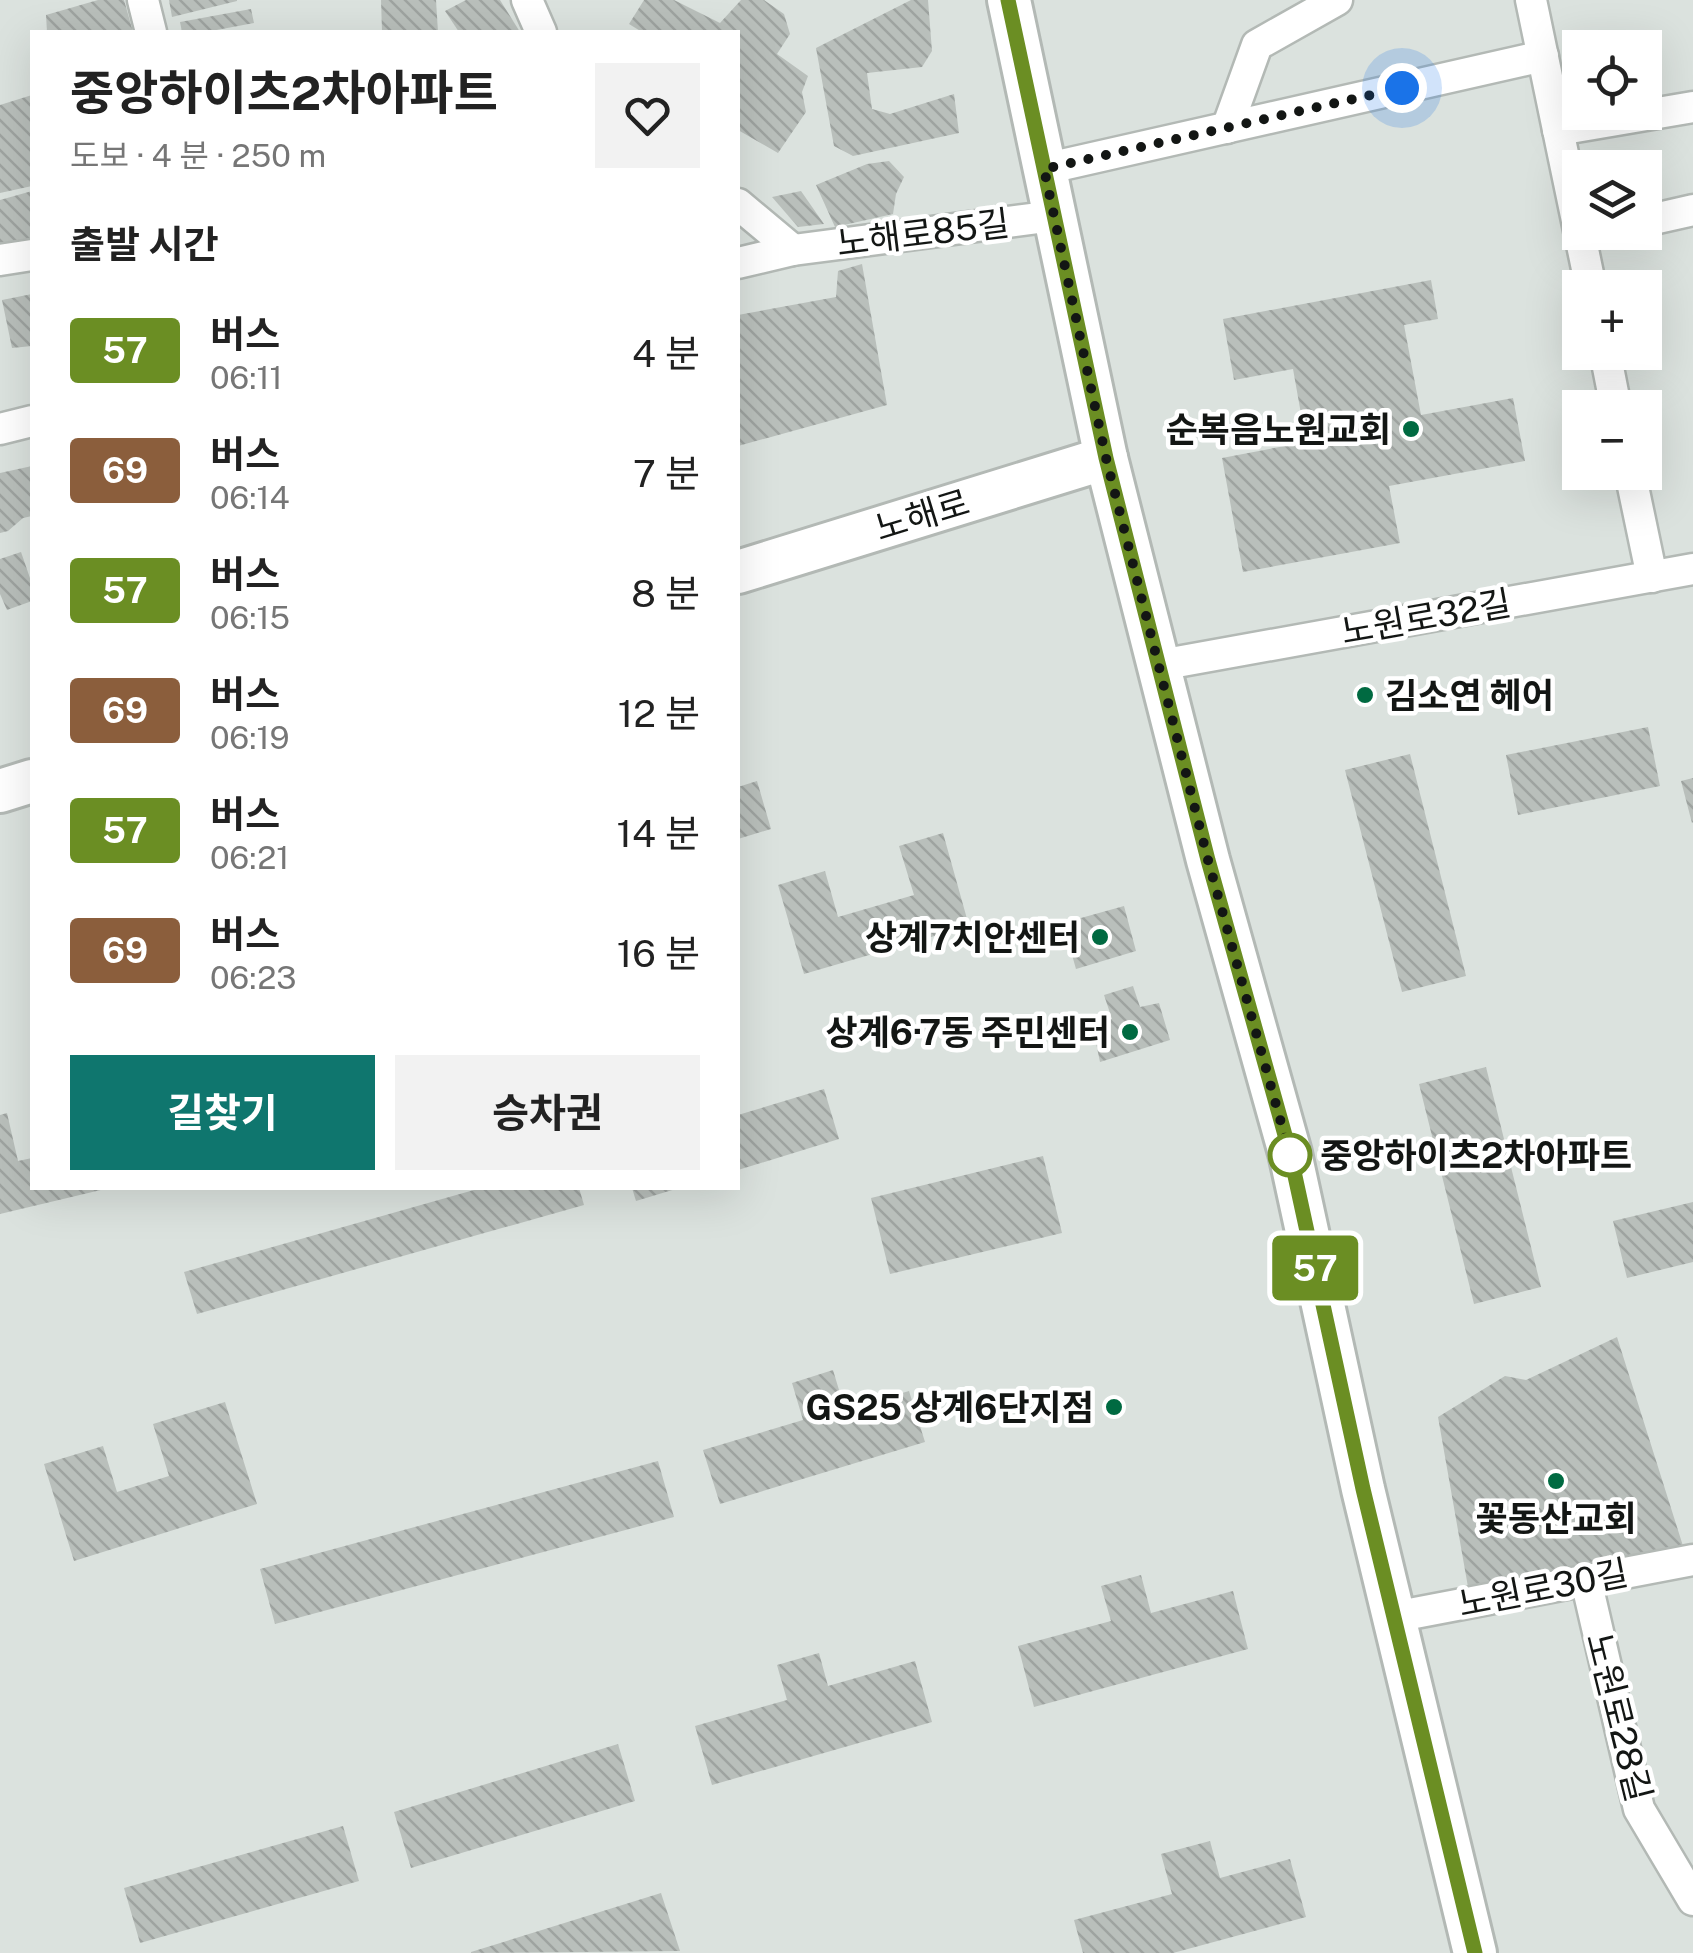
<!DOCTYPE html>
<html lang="ko">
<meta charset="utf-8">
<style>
:root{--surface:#fff;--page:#f2f2f2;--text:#222;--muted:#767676;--accent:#0f766e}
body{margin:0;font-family:"Public Sans","Noto Sans KR",sans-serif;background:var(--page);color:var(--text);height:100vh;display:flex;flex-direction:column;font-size:38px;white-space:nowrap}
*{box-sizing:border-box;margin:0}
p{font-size:32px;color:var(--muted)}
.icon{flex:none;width:55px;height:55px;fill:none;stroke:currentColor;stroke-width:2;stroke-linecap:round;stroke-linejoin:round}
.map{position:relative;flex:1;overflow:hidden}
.drawer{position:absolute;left:30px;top:30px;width:710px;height:1160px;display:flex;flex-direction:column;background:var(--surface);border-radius:0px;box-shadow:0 10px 40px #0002}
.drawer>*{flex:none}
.badge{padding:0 20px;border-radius:8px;font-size:35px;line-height:65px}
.tools{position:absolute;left:1562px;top:30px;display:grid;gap:20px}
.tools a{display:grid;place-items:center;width:100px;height:100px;border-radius:0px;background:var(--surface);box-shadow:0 10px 40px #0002;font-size:50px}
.you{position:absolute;width:50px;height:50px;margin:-25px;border:8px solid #fff;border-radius:50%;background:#1a73e8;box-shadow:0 0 0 15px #1a73e833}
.map>.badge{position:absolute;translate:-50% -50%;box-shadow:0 0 0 5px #fff}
h2{padding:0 40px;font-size:38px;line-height:90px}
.round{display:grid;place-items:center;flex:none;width:105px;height:105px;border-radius:0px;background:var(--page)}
.summary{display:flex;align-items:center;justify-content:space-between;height:170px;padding:0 40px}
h1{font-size:48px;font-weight:700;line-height:75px}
.cta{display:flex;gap:20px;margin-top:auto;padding:20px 40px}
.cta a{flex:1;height:115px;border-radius:0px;background:var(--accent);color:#fff;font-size:40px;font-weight:700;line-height:115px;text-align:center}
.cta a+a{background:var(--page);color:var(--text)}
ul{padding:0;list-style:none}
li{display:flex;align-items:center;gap:30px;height:120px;padding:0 40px}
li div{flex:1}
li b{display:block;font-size:38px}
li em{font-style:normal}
li .badge{min-width:110px;font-weight:700;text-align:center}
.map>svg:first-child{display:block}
</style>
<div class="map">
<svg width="1693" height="1953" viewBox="0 0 1693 1953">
<defs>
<pattern id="building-back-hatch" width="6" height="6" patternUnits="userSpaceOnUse" patternTransform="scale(2.5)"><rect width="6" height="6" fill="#b9bfbb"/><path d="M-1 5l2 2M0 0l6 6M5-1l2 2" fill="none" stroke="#9ea3a0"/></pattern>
</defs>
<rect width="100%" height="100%" fill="#dbe2de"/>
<!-- building -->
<g fill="url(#building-back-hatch)">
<path d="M 98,0 L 124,0 L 133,32 L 47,32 L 46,15 Z"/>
<path d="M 169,0 L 237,0 L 237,1 L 172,17 Z"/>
<path d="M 381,0 L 436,0 L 438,32 L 382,32 Z"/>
<path d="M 466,0 L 500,0 L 520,32 L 459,32 L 445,11 Z"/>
<path d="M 644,0 L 674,0 L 720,23 L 741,0 L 764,0 L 784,14 L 790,34 L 777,54 L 808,76 L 802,92 L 806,112 L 778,153 L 738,130 L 738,32 L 642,32 L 629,24 Z"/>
<path d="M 911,0 L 928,0 L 932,51 L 922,67 L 867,73 L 872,109 L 890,114 L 954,94 L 959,133 L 853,156 L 834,146 L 816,48 Z"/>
<path d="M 251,9 L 254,23 L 206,32 L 182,32 L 180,22 Z"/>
<path d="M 32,95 L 32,186 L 0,193 L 0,105 Z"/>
<path d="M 889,161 L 904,177 L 896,194 L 893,214 L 835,227 L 816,185 L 867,164 Z"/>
<path d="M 32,191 L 32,238 L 0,244 L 0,200 Z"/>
<path d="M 801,191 L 824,224 L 798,227 L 772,197 Z"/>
<path d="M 862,264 L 887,405 L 738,446 L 738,315 L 836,297 L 838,271 Z"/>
<path d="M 1431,280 L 1438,319 L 1404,325 L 1421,415 L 1513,398 L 1525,461 L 1389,486 L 1400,543 L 1243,572 L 1222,458 L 1306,442 L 1293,369 L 1234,380 L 1223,319 Z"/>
<path d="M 32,294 L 32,346 L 12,348 L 2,300 Z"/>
<path d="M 32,466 L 32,516 L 23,518 L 8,531 L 0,533 L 0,473 Z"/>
<path d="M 21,552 L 32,584 L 32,601 L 7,610 L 0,594 L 0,559 Z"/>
<path d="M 1648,727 L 1660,786 L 1518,815 L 1506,755 Z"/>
<path d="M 1410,754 L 1466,976 L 1402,992 L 1345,770 Z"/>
<path d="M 1693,778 L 1693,822 L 1692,823 L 1681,781 Z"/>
<path d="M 757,781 L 771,829 L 738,839 L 738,787 Z"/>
<path d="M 943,833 L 969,926 L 804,974 L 778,885 L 825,871 L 838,917 L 914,895 L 899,846 Z"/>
<path d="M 1124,906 L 1136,951 L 1076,969 L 1063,923 Z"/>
<path d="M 1133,986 L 1140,1007 L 1159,1003 L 1170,1040 L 1100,1062 L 1092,1024 L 1112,1019 L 1104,995 Z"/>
<path d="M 1486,1067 L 1541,1287 L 1474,1304 L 1419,1084 Z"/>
<path d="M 824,1089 L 839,1139 L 738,1170 L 738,1115 Z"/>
<path d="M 7,1113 L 18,1161 L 32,1158 L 32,1188 L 105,1189 L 0,1214 L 0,1115 Z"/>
<path d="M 1043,1156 L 1062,1233 L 890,1274 L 871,1198 Z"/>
<path d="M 481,1188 L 579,1188 L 584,1205 L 197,1314 L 184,1272 Z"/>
<path d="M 632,1188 L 679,1188 L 636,1201 Z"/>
<path d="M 1693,1202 L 1693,1262 L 1627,1278 L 1613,1221 Z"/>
<path d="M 1617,1337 L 1683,1546 L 1468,1587 L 1438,1417 L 1505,1376 L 1526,1380 Z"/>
<path d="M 833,1370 L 845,1410 L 909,1391 L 925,1442 L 720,1504 L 703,1450 L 803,1420 L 792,1383 Z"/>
<path d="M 225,1402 L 257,1504 L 74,1561 L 44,1464 L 103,1446 L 117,1492 L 169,1476 L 153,1424 Z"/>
<path d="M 658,1461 L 674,1517 L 275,1624 L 260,1569 Z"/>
<path d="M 1141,1575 L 1151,1613 L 1233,1591 L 1248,1649 L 1034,1707 L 1018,1646 L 1111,1621 L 1101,1586 Z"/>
<path d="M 819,1653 L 828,1686 L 915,1661 L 932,1722 L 712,1785 L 695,1726 L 787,1700 L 777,1665 Z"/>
<path d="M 618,1744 L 635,1801 L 411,1868 L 394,1812 Z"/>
<path d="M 343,1826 L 359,1881 L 140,1943 L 124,1888 Z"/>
<path d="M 1210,1841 L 1220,1878 L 1290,1859 L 1306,1917 L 1173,1953 L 1083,1953 L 1074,1920 L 1172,1894 L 1161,1854 Z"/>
<path d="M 661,1893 L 680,1951 L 471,1953 L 471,1952 Z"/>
</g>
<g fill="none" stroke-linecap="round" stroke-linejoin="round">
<defs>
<g id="minor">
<path d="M 143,0 L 151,32"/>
<path d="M 527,0 L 541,32"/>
<path d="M 1531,0 L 1591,288"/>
<path d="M 1227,128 L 1257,45 L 1337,0"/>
<path d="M 1558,130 L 1693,107"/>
<path d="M 1044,169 L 1543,56"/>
<path d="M 738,204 L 793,250"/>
<path d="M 1645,221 L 1693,210"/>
<path d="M 0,260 L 32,255"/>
<path d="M 738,263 L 793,250 L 1054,216"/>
<path d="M 1605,352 L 1616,408"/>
<path d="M 0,429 L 32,421"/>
<path d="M 1630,472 L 1652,577"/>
<path d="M 1160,665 L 1693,569"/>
<path d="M 1586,1580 L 1639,1809 L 1693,1900"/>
<path d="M 1394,1617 L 1693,1560"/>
</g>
<g id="secondary">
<path d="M 1009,0 L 1106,458 L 1208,860 L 1290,1153 L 1363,1489 L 1475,1953"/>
<path d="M 738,572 L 1106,458"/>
<path d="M 0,791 L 32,781"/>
</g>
</defs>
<!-- minor casing -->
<use href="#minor" stroke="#b3b9b5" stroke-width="35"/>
<!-- secondary casing -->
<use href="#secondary" stroke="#b3b9b5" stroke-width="48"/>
<!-- minor -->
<use href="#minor" stroke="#fff" stroke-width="30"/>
<!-- secondary -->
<use href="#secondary" stroke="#fff" stroke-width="42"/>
</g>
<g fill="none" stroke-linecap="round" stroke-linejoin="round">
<defs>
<path id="line" d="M 1008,0 L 1106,458 L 1208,860 L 1290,1153 L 1363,1489 L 1475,1953"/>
</defs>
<!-- line casing -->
<use href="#line" stroke="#fff" stroke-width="22"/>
<!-- line -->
<use href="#line" stroke="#6b8e23" stroke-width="15"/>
<!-- walk -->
<path stroke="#131614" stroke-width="10" stroke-dasharray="0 18" d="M 1290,1155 L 1208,860 L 1106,458 L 1044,169 L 1402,88"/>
</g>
<!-- markers -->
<g fill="#006a41" stroke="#fff" stroke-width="4">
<circle cx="1411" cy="429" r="10"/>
<circle cx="1365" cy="695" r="10"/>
<circle cx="1100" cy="937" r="10"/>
<circle cx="1130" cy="1032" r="10"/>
<circle cx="1114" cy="1407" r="10"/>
<circle cx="1556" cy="1481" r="10"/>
</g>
<circle fill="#fff" stroke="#6b8e23" stroke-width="5" cx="1290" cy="1155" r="20"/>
<g text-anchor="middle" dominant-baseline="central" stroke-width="9" stroke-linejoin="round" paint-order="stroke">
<!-- street labels -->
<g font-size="35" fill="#131614" stroke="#fff">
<text transform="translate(923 233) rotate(-7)">노해로85길</text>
<text transform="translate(922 515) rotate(-17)">노해로</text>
<text transform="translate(1426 617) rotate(-10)">노원로32길</text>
<text transform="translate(1543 1588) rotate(-11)">노원로30길</text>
<text transform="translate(1619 1717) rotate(76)">노원로28길</text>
</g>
<!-- poi labels -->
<g font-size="35" font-weight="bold" fill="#131614" stroke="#fff" text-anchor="end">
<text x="1391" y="429">순복음노원교회</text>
<text x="1385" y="695" text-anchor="start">김소연 헤어</text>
<text x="1080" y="937">상계7치안센터</text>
<text x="1110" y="1032">상계6·7동 주민센터</text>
<text x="1094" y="1407">GS25 상계6단지점</text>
<text x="1556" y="1518" text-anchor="middle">꽃동산교회</text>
</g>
<!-- stop labels -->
<g font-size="35" font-weight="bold" fill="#131614" stroke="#fff" text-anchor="start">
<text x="1320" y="1155">중앙하이츠2차아파트</text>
</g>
</g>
</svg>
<div class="tools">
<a><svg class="icon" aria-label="locate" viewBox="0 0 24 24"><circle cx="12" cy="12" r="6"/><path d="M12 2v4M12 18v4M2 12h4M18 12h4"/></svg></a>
<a><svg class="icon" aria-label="layers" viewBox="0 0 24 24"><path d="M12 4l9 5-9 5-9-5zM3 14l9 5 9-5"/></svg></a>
<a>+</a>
<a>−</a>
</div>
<div class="you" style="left:1402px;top:88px"></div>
<b class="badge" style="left:1315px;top:1268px;background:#6b8e23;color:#fff">57</b>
<section class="drawer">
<div class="summary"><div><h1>중앙하이츠2차아파트</h1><p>도보 · 4 분 · 250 m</p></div><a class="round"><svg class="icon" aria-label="heart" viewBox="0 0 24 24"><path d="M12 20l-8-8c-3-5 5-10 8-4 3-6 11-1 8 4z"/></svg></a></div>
<h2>출발 시간</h2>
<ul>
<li><span class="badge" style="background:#6b8e23;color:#fff">57</span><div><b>버스</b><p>06:11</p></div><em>4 분</em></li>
<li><span class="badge" style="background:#8b5e3c;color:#fff">69</span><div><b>버스</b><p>06:14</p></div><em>7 분</em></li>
<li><span class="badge" style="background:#6b8e23;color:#fff">57</span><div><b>버스</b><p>06:15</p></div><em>8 분</em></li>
<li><span class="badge" style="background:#8b5e3c;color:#fff">69</span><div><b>버스</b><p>06:19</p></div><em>12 분</em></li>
<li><span class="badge" style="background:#6b8e23;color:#fff">57</span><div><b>버스</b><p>06:21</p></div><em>14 분</em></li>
<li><span class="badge" style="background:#8b5e3c;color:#fff">69</span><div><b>버스</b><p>06:23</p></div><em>16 분</em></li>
</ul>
<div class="cta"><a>길찾기</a><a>승차권</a></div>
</section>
</div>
